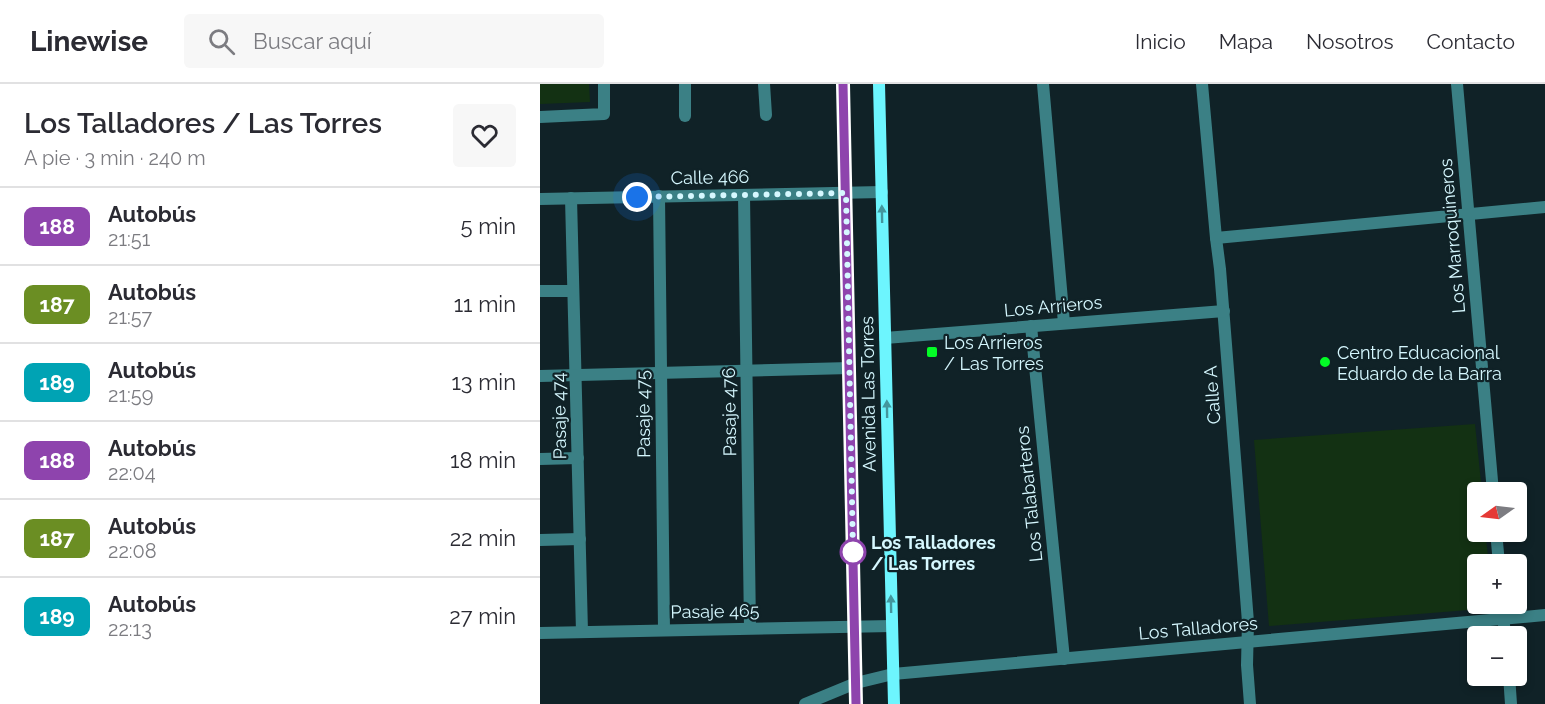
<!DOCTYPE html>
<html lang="es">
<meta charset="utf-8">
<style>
:root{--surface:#fff;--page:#f7f7f7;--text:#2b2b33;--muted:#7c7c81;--line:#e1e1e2}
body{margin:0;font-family:Raleway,sans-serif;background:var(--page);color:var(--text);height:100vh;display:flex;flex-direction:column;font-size:22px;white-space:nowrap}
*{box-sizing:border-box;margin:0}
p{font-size:20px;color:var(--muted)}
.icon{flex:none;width:33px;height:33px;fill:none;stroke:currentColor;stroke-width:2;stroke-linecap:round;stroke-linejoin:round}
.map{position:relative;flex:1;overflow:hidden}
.panel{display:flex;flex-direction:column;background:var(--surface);width:540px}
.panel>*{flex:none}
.badge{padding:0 12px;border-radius:9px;font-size:21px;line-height:39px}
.needle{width:39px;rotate:256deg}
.tools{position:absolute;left:927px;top:398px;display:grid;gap:12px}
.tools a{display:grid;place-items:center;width:60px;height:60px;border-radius:6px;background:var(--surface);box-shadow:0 3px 9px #0003;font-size:30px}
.you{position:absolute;width:30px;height:30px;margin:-15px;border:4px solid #fff;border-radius:50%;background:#1a73e8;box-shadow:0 0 0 9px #1a73e833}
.map>.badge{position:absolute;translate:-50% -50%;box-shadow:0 0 0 3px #fff}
.round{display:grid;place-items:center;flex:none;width:63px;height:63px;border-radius:6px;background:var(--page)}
.overview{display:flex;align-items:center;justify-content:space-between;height:102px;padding:0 24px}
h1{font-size:28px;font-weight:600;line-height:45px}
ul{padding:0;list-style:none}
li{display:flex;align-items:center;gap:18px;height:78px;padding:0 24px;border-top:2px solid var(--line)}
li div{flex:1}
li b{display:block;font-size:22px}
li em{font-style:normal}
li .badge{min-width:66px;font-weight:700;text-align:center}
header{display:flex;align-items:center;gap:36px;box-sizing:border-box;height:84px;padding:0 30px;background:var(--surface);border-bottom:2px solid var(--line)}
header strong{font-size:28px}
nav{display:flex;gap:33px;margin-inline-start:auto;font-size:21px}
.search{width:420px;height:54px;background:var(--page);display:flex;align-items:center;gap:15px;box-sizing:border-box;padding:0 21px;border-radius:6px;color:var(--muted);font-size:22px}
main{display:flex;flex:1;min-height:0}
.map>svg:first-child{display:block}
</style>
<header>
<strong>Linewise</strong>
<div class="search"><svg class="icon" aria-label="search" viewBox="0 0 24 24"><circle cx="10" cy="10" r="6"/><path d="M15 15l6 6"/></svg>Buscar aquí</div>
<nav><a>Inicio</a><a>Mapa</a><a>Nosotros</a><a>Contacto</a></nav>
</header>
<main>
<section class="panel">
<div class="overview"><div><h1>Los Talladores / Las Torres</h1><p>A pie · 3 min · 240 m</p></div><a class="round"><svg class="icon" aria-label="heart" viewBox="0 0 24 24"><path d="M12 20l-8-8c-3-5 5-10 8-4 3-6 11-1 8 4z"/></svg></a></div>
<ul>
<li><span class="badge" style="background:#8e44ad;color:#fff">188</span><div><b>Autobús</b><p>21:51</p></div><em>5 min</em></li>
<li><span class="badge" style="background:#6b8e23;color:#fff">187</span><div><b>Autobús</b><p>21:57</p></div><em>11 min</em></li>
<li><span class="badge" style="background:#00a3b4;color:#fff">189</span><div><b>Autobús</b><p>21:59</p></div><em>13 min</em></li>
<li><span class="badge" style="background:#8e44ad;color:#fff">188</span><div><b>Autobús</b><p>22:04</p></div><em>18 min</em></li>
<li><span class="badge" style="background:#6b8e23;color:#fff">187</span><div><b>Autobús</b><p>22:08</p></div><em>22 min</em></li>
<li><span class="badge" style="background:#00a3b4;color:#fff">189</span><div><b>Autobús</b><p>22:13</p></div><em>27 min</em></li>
</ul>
</section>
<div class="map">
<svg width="1005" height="620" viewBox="0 0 1005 620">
<rect width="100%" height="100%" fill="#102227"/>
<!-- green -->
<g fill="#133113">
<path d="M 0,0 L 49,0 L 50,18 L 0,20 Z"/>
<path d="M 935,340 L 942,408 L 938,408 L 938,447 L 945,447 L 949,480 L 938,480 L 938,519 L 952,519 L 953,524 L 729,542 L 714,356 Z"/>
</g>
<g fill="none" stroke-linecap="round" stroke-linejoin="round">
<!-- minor -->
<g stroke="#3b8085" stroke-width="12">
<path d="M 145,0 L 145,32"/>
<path d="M 224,0 L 226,31"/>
<path d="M 503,0 L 524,239"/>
<path d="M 662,0 L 676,154 L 680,185 L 708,538 L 707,581 L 710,620"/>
<path d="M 917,0 L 953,408"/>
<path d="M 0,33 L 64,30 L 64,0"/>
<path d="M 204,111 L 210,544"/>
<path d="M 119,112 L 124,546"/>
<path d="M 31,114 L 42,548"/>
<path d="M 0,115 L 342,108"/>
<path d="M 676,154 L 1005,123"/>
<path d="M 0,207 L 33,207"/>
<path d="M 491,242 L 524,575"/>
<path d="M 345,254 L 684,227"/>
<path d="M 0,292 L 310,284"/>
<path d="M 0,375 L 38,374"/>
<path d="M 956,447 L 959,480"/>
<path d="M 0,456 L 40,455"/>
<path d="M 962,519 L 965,552"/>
<path d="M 0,549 L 352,542"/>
<path d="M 969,591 L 971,620"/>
<path d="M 265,620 L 316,599 L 353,590 L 1005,531"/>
</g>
<!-- secondary -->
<g stroke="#6df5fe" stroke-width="12">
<path d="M 303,0 L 316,620"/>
<path d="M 339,0 L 354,620"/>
</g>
</g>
<!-- one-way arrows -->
<defs><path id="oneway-solid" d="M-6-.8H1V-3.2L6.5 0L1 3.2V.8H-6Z" transform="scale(1.5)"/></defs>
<g fill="#43969d">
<use href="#oneway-solid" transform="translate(342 130) rotate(-91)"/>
<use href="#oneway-solid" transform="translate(347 325) rotate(-91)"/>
<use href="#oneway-solid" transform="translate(351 520) rotate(-91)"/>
</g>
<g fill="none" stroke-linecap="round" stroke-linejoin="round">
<defs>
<path id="line" d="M 303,0 L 316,620"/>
</defs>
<!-- line casing -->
<use href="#line" stroke="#fff" stroke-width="14"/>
<!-- line -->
<use href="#line" stroke="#8e44ad" stroke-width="9"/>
<!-- walk -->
<path stroke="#d6f8ff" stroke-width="6" stroke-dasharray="0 10.8" d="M 97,113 L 306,109 L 313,468"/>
</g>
<!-- markers -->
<g fill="#03fd26" stroke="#102227" stroke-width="2">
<rect x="386" y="262" width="12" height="12" rx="3"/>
<circle cx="785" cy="278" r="6"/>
</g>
<circle fill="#fff" stroke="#8e44ad" stroke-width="3" cx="313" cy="468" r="12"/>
<g text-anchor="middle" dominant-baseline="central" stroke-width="4.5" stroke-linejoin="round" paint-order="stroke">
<!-- street labels -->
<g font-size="18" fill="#d6f8ff" stroke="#102227">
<text transform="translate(170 93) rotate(-1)">Calle 466</text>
<text transform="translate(912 152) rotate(-95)">Los Marroquineros</text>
<text transform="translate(513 222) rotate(-5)">Los Arrieros</text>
<text transform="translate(328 310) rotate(-91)">Avenida Las Torres</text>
<text transform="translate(672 311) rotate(-94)">Calle A</text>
<text transform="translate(189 328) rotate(-91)">Pasaje 476</text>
<text transform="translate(103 330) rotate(-91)">Pasaje 475</text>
<text transform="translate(19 332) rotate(-91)">Pasaje 474</text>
<text transform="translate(489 410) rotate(-96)">Los Talabarteros</text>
<text transform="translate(175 527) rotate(-1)">Pasaje 465</text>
<text transform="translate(658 544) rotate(-5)">Los Talladores</text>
</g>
<!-- poi labels -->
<g font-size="18" fill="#d6f8ff" stroke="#102227" text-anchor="start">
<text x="404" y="258">Los Arrieros<tspan x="404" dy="21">/ Las Torres</tspan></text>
<text x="797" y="268">Centro Educacional<tspan x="797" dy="21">Eduardo de la Barra</tspan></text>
</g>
<!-- stop labels -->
<g font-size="18" font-weight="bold" fill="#d6f8ff" stroke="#102227" text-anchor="start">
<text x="331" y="458">Los Talladores<tspan x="331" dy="21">/ Las Torres</tspan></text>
</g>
</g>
</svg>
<div class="tools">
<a><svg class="needle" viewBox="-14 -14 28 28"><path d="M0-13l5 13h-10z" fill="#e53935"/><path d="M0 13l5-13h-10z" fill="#7c7c81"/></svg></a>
<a>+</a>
<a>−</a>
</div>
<div class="you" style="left:97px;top:113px"></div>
</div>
</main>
